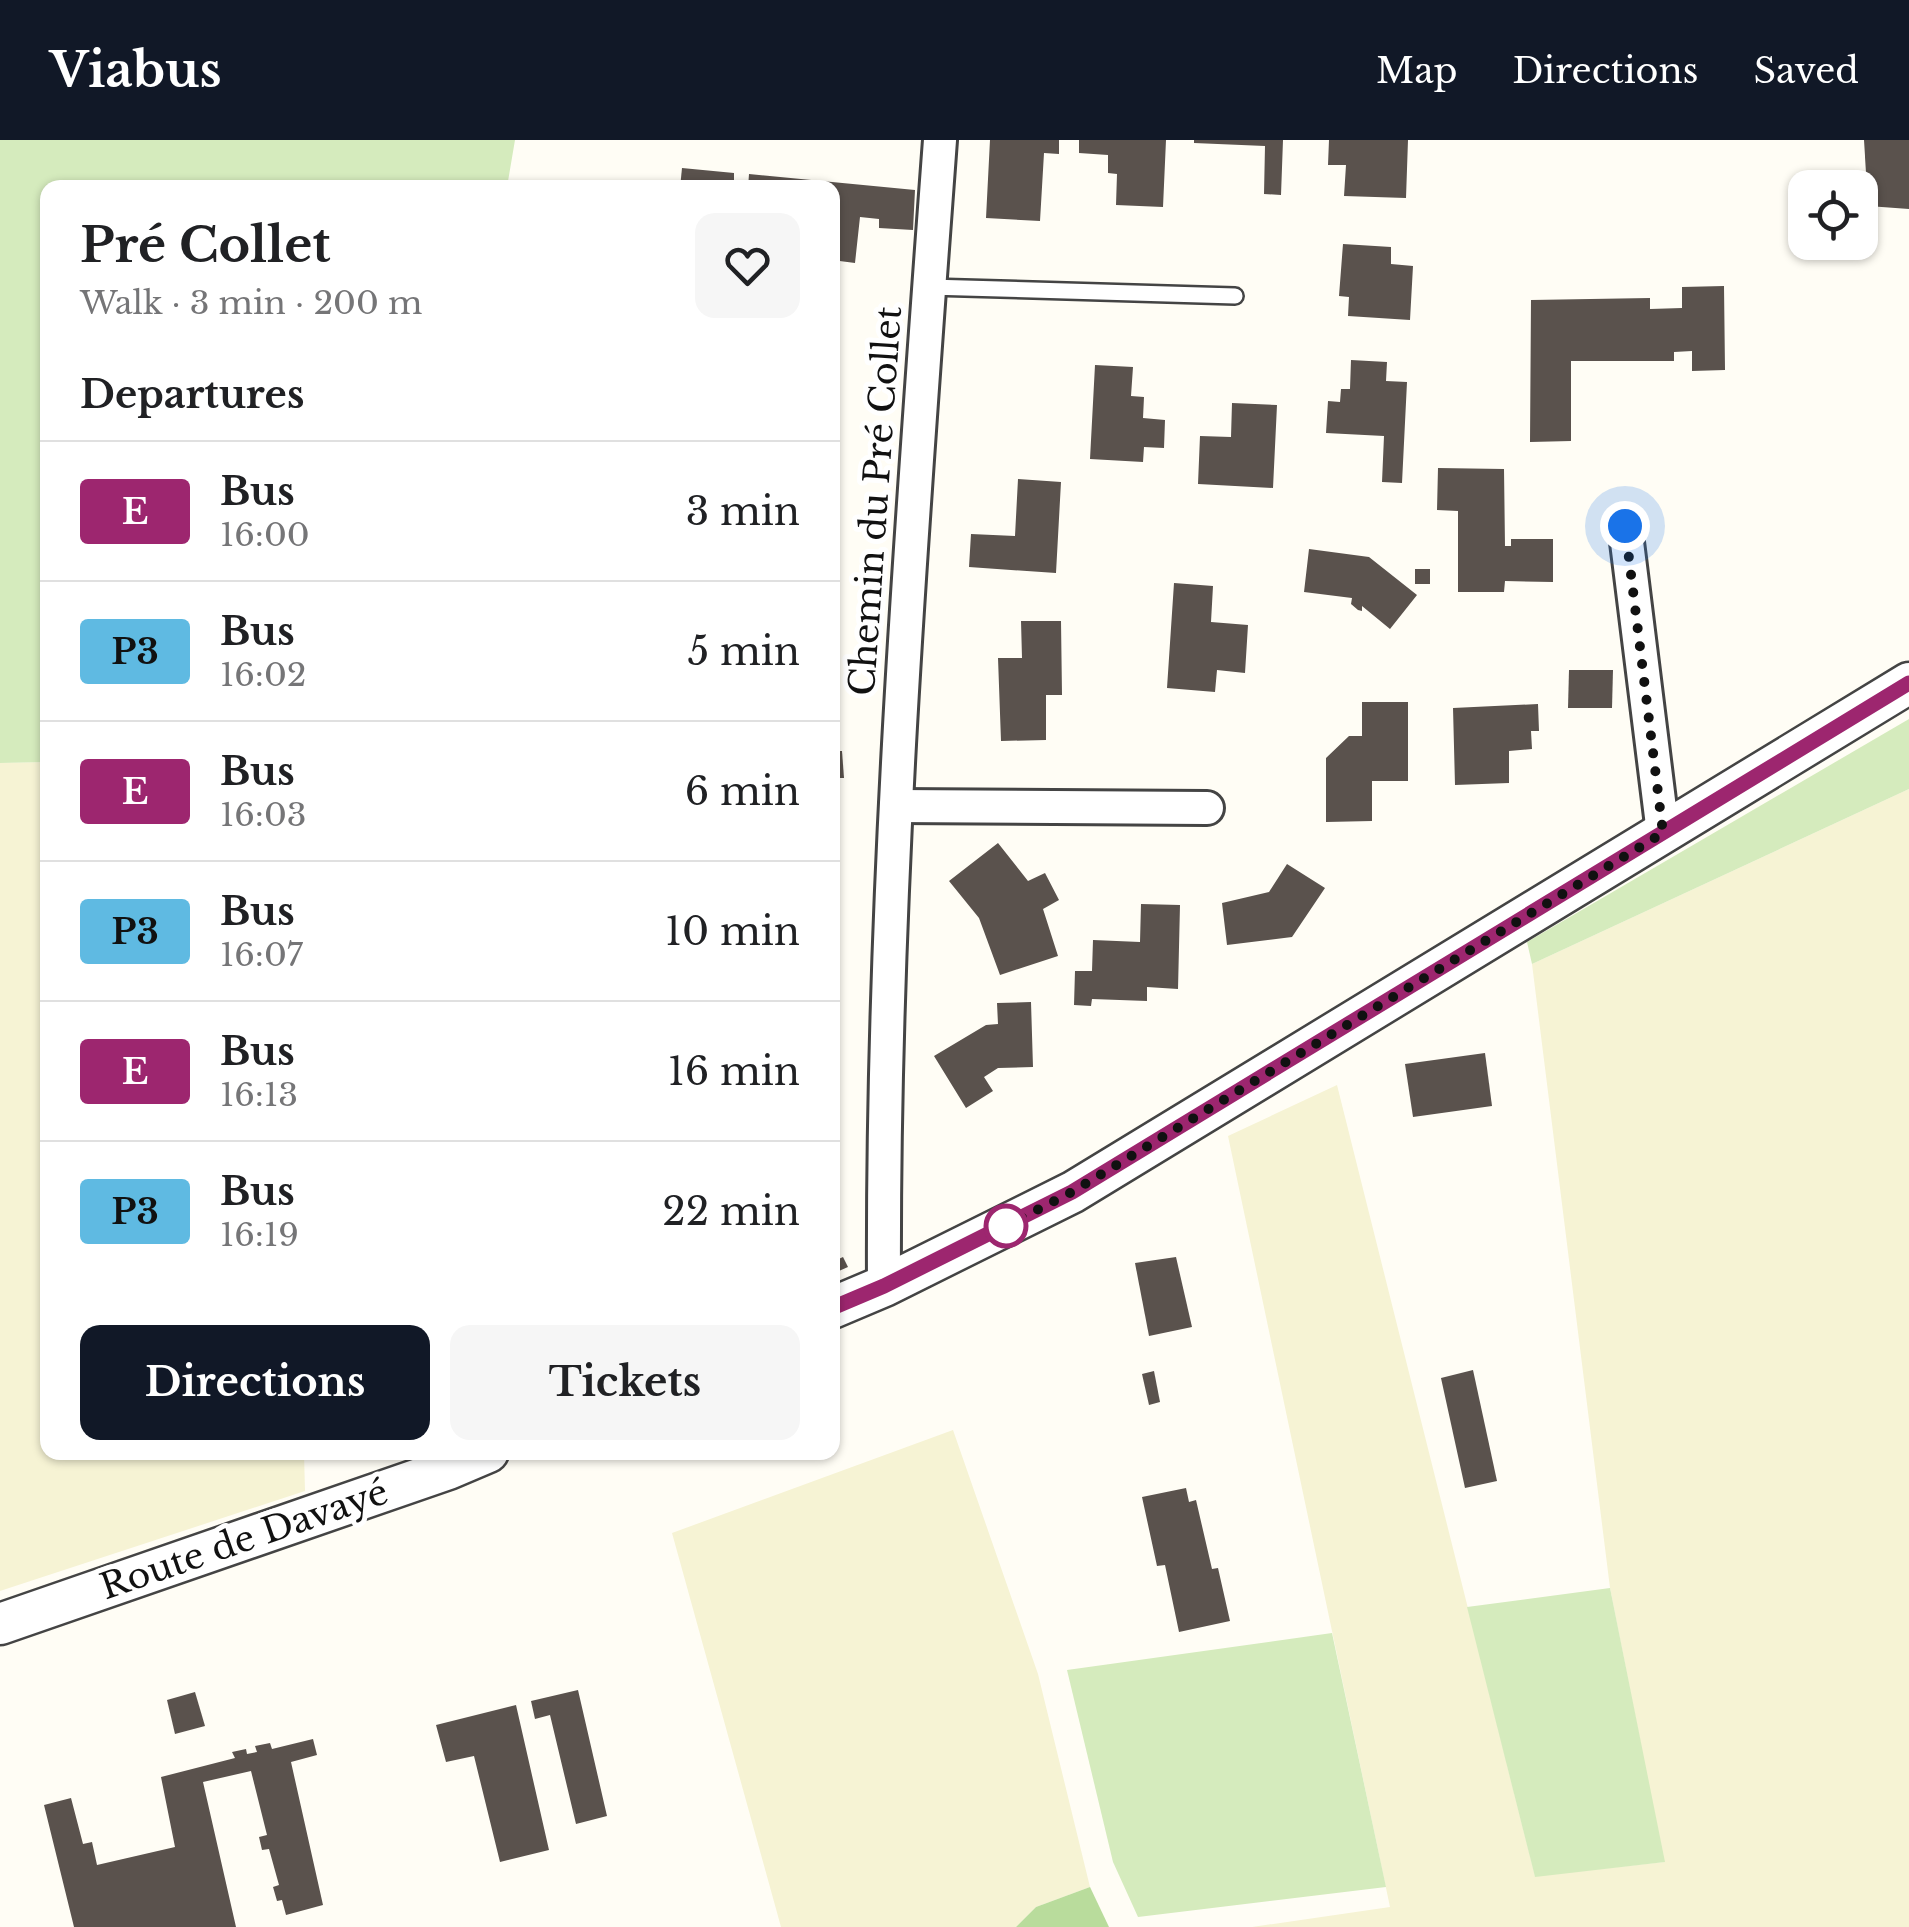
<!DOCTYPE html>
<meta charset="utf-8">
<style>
:root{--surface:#fff;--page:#f6f6f6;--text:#202124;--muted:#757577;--line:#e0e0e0;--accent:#111827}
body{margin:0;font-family:"Libre Baskerville",serif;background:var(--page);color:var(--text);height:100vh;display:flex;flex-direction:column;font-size:38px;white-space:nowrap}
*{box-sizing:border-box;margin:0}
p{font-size:32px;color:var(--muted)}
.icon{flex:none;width:55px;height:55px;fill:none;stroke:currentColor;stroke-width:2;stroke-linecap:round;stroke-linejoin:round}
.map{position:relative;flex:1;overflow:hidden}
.sheet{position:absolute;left:40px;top:40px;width:800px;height:1280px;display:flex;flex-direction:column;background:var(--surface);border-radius:20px;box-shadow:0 2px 8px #0004}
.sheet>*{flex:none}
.badge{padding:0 20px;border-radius:8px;font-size:35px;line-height:65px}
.tools{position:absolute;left:1788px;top:30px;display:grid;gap:20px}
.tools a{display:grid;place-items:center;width:90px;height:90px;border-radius:20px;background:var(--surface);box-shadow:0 2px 8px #0004;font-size:50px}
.you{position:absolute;width:50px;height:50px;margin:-25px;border:8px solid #fff;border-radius:50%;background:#1a73e8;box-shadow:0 0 0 15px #1a73e833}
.map>.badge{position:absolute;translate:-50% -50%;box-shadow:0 0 0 5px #fff}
h2{padding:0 40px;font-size:38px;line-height:90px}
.round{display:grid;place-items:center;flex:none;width:105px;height:105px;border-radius:20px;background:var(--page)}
.overview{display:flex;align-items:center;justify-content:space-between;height:170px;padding:0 40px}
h1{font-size:48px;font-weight:700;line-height:75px}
.primary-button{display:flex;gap:20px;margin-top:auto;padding:20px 40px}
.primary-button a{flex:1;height:115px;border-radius:20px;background:var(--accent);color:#fff;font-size:40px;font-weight:700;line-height:115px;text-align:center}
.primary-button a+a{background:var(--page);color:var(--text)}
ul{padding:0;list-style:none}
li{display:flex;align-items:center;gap:30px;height:140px;padding:0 40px;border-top:2px solid var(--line)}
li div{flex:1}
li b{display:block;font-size:38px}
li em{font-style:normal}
li .badge{min-width:110px;font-weight:700;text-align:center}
header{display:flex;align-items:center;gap:60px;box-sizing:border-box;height:140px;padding:0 50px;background:var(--accent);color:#fff}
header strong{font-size:48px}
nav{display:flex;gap:55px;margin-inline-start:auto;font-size:35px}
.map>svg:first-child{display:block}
</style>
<header>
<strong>Viabus</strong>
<nav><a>Map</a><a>Directions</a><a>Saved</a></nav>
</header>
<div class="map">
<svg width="1909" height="1787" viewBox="0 0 1909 1787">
<rect width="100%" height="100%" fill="#fffdf5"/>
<!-- farmland -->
<g fill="#f6f3d4">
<path d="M 47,622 L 48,1312 L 304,1313 L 305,1351 L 0,1451 L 0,623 Z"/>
<path d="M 1909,649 L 1909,1787 L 1252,1787 L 1390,1767 L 1228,996 L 1337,945 L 1535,1736 L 1664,1722 L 1610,1448 L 1532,824 Z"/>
<path d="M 953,1290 L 1038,1534 L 1090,1747 L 1036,1767 L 1016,1787 L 781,1787 L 672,1393 Z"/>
</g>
<!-- green -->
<g fill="#d5ebbd">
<path d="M 0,0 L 515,0 L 507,47 L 48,48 L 47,622 L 0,623 Z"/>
<path d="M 1909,579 L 1909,649 L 1532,824 L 1527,802 Z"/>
<path d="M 1610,1448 L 1665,1722 L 1535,1737 L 1467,1467 Z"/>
<path d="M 1332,1493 L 1386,1747 L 1138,1777 L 1113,1722 L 1067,1530 Z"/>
</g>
<!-- forest -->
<path fill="#b9dc9c" d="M 1090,1747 L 1109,1787 L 1016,1787 L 1036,1767 Z"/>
<!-- building -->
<g fill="#5a524d">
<path d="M 990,0 L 1059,0 L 1059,14 L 1044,13 L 1040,81 L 986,78 Z"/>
<path d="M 1079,0 L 1166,0 L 1163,67 L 1116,65 L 1117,34 L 1108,33 L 1108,15 L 1079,13 Z"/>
<path d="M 1194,0 L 1283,0 L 1281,55 L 1264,54 L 1265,6 L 1194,3 Z"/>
<path d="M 1329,0 L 1408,0 L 1406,58 L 1344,56 L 1346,25 L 1328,25 Z"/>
<path d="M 1864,0 L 1909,0 L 1909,69 L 1868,66 Z"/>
<path d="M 682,28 L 734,33 L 734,48 L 680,48 Z"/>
<path d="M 749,34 L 915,50 L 913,90 L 879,88 L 879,79 L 860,77 L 855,123 L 832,120 L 832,48 L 748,48 Z"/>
<path d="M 1343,104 L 1391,107 L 1391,124 L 1413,126 L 1410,180 L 1348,176 L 1349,157 L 1339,156 Z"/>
<path d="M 1724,146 L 1725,230 L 1692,231 L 1692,211 L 1674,212 L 1674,221 L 1571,221 L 1571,301 L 1530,302 L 1531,160 L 1650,158 L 1650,169 L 1682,168 L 1682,147 Z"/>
<path d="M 1351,220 L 1387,222 L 1386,241 L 1407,242 L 1402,343 L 1382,342 L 1384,296 L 1326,293 L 1328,261 L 1340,262 L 1341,249 L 1350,249 Z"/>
<path d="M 1095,225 L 1133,227 L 1131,256 L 1144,257 L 1143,278 L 1165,280 L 1164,308 L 1144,307 L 1143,322 L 1090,319 Z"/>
<path d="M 1232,263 L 1277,265 L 1273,348 L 1198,344 L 1200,296 L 1231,297 Z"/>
<path d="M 1438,328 L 1504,329 L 1505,406 L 1511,406 L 1511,399 L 1553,399 L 1553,442 L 1505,441 L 1504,452 L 1458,452 L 1458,371 L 1437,370 Z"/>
<path d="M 1018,339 L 1061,342 L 1056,433 L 969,427 L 971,394 L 1015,396 Z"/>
<path d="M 1309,409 L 1369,417 L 1417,455 L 1390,489 L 1362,466 L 1362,471 L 1358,470 L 1351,464 L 1352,458 L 1304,452 Z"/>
<rect x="1415" y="429" width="15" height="15"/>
<path d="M 1174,443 L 1213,446 L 1211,482 L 1248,485 L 1245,533 L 1217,530 L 1215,552 L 1167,548 Z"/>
<path d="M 1021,481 L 1061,481 L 1062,555 L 1046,555 L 1046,600 L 1001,601 L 998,518 L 1022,518 Z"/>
<path d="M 1569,530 L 1613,530 L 1612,568 L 1568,568 Z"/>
<path d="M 1362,562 L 1408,562 L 1408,641 L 1372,641 L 1372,681 L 1326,682 L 1326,618 L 1349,596 L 1362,596 Z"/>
<path d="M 1538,564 L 1539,591 L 1531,591 L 1532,609 L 1509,611 L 1509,643 L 1455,645 L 1453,568 Z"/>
<path d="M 832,611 L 842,611 L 844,638 L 832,638 Z"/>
<path d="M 998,703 L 1028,741 L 1045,733 L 1059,760 L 1043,769 L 1058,816 L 1000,835 L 979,778 L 949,741 Z"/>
<path d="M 1287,724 L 1325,748 L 1292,797 L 1227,805 L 1222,763 L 1269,752 Z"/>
<path d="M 1141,764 L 1180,765 L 1178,849 L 1147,847 L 1147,861 L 1092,859 L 1091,866 L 1074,865 L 1075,831 L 1092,831 L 1093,800 L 1140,802 Z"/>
<path d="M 1031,862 L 1033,927 L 998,928 L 984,937 L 993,951 L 966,968 L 934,916 L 986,885 L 998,884 L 997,863 Z"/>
<path d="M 1485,913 L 1492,966 L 1413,977 L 1405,924 Z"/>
<path d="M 843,1117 L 848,1127 L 832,1134 L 832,1122 Z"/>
<path d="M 1176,1117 L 1192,1187 L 1149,1196 L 1135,1123 Z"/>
<path d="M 1473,1230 L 1497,1341 L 1465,1348 L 1441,1238 Z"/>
<path d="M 1154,1231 L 1160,1262 L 1149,1265 L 1142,1234 Z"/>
<path d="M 1186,1348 L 1189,1362 L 1196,1360 L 1212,1429 L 1218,1428 L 1230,1481 L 1179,1492 L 1165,1425 L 1157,1426 L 1142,1357 Z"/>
<path d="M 578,1550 L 607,1676 L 576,1684 L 550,1575 L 535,1579 L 531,1561 Z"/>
<path d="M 195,1552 L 205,1586 L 175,1594 L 167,1560 Z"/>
<path d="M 516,1565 L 549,1710 L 500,1722 L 474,1616 L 446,1622 L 436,1585 Z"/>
<path d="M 313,1599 L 317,1615 L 291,1622 L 323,1765 L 286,1775 L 282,1760 L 277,1761 L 273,1747 L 279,1745 L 269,1709 L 262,1710 L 259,1697 L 267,1695 L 251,1631 L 203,1642 L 236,1787 L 74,1787 L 44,1665 L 71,1658 L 83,1704 L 92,1702 L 97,1725 L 175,1707 L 161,1637 L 235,1618 L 232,1612 L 246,1609 L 247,1614 L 257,1612 L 255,1606 L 270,1603 L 272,1609 Z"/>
</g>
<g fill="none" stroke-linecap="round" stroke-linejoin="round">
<defs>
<path id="service" d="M 929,147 L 1235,156"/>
<g id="minor">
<path d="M 1625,386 L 1663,693"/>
<path d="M 896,666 L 1207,668"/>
<path d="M 884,1146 C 882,764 912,381 940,0"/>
</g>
<g id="tertiary">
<path d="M 832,1168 L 884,1146 L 1073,1052 L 1909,543"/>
<path d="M 0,1484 L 448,1329 L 488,1312"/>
</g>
</defs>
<!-- service casing -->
<use href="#service" stroke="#444" stroke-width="20"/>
<!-- minor casing -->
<use href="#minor" stroke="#444" stroke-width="38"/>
<!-- tertiary casing -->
<use href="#tertiary" stroke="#444" stroke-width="45"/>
<!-- service -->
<use href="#service" stroke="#fff" stroke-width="15"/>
<!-- minor -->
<use href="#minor" stroke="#fff" stroke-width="32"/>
<!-- tertiary -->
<use href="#tertiary" stroke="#fff" stroke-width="40"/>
</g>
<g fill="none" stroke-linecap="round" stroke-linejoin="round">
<defs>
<path id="line" d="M 832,1168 L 884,1146 L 1072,1052 L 1909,543"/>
</defs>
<!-- line casing -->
<use href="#line" stroke="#fff" stroke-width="22"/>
<!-- line -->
<use href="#line" stroke="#9d266f" stroke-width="15"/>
<!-- walk -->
<path stroke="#111" stroke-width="10" stroke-dasharray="0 18" d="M 1006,1086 L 1072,1052 L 1663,693 L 1625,386"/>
</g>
<!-- markers -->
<circle fill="#fff" stroke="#9d266f" stroke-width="5" cx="1006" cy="1086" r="20"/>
<g text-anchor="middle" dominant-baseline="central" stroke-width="10" stroke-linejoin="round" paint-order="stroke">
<!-- street labels -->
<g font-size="35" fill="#111" stroke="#fff">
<text transform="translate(875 361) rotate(-86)">Chemin du Pré Collet</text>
<text transform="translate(244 1399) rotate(-19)">Route de Davayé</text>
</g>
</g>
</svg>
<div class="tools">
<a><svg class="icon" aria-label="locate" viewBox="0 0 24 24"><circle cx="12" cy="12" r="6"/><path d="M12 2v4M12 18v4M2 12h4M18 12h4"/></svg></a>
</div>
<div class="you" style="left:1625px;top:386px"></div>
<section class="sheet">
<div class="overview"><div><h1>Pré Collet</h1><p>Walk · 3 min · 200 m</p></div><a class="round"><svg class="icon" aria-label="heart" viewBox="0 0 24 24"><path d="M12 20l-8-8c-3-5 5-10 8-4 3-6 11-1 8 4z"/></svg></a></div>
<h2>Departures</h2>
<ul>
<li><span class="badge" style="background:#9d266f;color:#fff">E</span><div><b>Bus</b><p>16:00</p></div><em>3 min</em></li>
<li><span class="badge" style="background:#5fbae2;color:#111">P3</span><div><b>Bus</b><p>16:02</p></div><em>5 min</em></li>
<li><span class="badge" style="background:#9d266f;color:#fff">E</span><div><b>Bus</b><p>16:03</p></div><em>6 min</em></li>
<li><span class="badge" style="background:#5fbae2;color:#111">P3</span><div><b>Bus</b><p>16:07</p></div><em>10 min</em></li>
<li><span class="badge" style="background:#9d266f;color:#fff">E</span><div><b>Bus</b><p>16:13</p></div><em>16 min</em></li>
<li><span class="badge" style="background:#5fbae2;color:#111">P3</span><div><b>Bus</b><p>16:19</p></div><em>22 min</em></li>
</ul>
<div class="primary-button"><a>Directions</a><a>Tickets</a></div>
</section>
</div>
